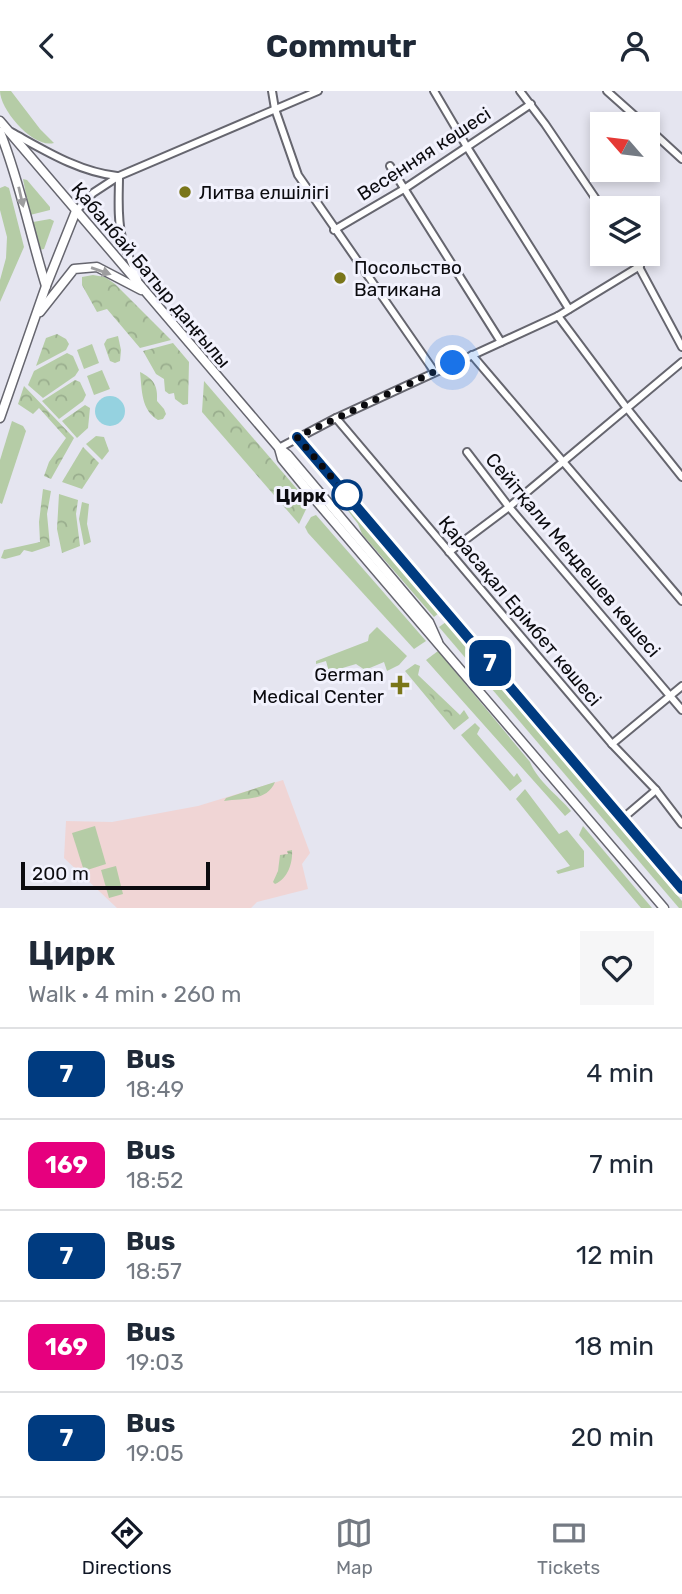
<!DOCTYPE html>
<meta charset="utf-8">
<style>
:root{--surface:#fff;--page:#f6f6f7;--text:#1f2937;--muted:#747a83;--line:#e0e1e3;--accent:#111827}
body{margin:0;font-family:Rubik,sans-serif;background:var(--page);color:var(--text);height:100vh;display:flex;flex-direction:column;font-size:26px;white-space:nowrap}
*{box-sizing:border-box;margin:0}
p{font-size:23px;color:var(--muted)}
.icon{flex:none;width:38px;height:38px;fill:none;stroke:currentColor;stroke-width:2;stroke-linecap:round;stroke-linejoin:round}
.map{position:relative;height:817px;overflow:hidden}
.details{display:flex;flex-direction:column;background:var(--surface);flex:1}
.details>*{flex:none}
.badge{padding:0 14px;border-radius:10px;font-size:24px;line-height:46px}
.needle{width:46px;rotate:298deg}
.tools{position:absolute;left:590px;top:21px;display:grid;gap:14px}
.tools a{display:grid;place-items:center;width:70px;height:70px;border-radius:0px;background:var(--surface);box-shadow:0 4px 10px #0003;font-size:35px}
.scale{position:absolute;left:21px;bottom:18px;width:189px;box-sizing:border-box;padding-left:7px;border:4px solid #0b0b0f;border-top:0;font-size:19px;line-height:24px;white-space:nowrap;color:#0b0b0f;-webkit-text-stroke:5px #f2f2fd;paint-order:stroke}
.you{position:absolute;width:35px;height:35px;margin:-18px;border:5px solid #fff;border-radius:50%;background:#1a73e8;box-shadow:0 0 0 10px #1a73e833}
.map>.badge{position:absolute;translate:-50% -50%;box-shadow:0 0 0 4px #fff}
.round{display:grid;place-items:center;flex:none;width:74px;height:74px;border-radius:0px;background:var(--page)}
.head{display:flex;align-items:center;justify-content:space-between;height:119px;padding:0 28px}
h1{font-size:33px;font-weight:700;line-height:52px}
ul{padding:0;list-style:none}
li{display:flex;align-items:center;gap:21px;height:91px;padding:0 28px;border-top:2px solid var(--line)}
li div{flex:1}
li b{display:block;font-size:26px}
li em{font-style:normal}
li .badge{min-width:77px;font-weight:700;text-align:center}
header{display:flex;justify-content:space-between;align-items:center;height:91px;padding:0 28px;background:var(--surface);font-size:32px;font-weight:700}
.menu{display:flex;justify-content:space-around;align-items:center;height:98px;border-top:2px solid var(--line);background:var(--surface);font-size:19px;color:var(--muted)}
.menu a{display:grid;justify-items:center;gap:4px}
.menu .on{color:var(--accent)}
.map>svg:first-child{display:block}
</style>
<header><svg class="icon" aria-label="back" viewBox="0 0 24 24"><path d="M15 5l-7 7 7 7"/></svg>Commutr<svg class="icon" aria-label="person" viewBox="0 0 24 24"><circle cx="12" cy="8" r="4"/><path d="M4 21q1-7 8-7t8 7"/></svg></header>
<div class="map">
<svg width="682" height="817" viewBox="0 0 682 817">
<defs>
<pattern id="forest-crowns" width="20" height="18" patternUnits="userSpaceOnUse" patternTransform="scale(1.75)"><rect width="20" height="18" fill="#b5cca6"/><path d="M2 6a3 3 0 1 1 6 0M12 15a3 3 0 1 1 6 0" fill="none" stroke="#9aae8e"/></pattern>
</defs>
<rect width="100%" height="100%" fill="#e5e5f0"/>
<!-- education -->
<path fill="#f0d5d5" d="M 283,689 L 310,762 L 302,773 L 308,798 L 257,811 L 251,817 L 117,817 L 64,767 L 66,730 L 112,731 L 198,715 Z"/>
<!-- green -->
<g fill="#b5cca6">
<path d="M 0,0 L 11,0 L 40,38 L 54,52 C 34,58 0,19 0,0 Z"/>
<path d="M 23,88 L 27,89 L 50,116 L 50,119 L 30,124 Z"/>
<path d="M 5,95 L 9,97 L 24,156 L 0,211 L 0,189 L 6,167 L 7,146 L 0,119 L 0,97 Z"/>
<path d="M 50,128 L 54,130 L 44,158 L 39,159 L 33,131 Z"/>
<path d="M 92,253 L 99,272 L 84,278 L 77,259 Z"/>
<path d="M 102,279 L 110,298 L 94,304 L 87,285 Z"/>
<path d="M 12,330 L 23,335 L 26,340 L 2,413 L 0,412 L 0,369 Z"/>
<path d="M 82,411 L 89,413 L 87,433 L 91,451 L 84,454 L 79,428 Z"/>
<path d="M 347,415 L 439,522 L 434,526 L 362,443 L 358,433 L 346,417 Z"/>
<path d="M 316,424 L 426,550 L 414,558 L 308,442 L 305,436 L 311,426 Z"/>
<path d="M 446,531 L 682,810 L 682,817 L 679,817 L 439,536 Z"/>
<path d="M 377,536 L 407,565 L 399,574 L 387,580 L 384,571 L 365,579 L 356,573 L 329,581 L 326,570 L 316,573 L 316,570 L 368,550 L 369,544 Z"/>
<path d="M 438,560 L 530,671 C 538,691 558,704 571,720 L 565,725 L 426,569 Z"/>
<path d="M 415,573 L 420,575 L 418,584 L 460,624 L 464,619 L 469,627 L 454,639 L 405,580 Z"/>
<path d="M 475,632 L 480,637 L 477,643 L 514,686 L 517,682 L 522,690 L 510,700 L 461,644 Z"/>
<path d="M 525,698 L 559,743 L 567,739 L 584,760 L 584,776 L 558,783 L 556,780 L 570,775 L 516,708 Z"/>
<path d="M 95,735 L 106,773 L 84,780 L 72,742 Z"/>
<path d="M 583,735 L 652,817 L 641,817 L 579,744 Z"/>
<path d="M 116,775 L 123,803 L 109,807 L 101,779 Z"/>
</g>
<!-- forest -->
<g fill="url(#forest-crowns)">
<path d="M 93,184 L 105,186 L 115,193 L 171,249 L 140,257 L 107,218 L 97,221 L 82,194 L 82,186 Z"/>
<path d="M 57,243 L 66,248 L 69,253 L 66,259 L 36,275 L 46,247 Z"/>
<path d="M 118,245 L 121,259 L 120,270 L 115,272 L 110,270 L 104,253 L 107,248 Z"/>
<path d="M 173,252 L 189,271 L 188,313 L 183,314 L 175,308 L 174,302 L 169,303 L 165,300 L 164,288 L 156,283 L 143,260 Z"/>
<path d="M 67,262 L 73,265 L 79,279 L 75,285 L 43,307 L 28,294 L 34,280 Z"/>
<path d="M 140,281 C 154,288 158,295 157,310 L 164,318 L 166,323 L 163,328 L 158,329 C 141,319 142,299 140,281 Z"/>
<path d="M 75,289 L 80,291 L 86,304 L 83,310 L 59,328 L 42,310 Z"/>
<path d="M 204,290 L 309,412 L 299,433 L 202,321 Z"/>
<path d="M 24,295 L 74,347 L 51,388 L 44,385 L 49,371 L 66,347 L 39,317 L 33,323 L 18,313 Z"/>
<path d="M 85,314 L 90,317 L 88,337 L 77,347 L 62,330 Z"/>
<path d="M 96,345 L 104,346 L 109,360 L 102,369 L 86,353 Z"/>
<path d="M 83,356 L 99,372 L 82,398 L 62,391 Z"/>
<path d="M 43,398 L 51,400 L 47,423 L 50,455 L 32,461 L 24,459 L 20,464 L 5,468 L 1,467 L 4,459 L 40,451 L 39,431 Z"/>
<path d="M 59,403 L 78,409 L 76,423 L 80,455 L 62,462 L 57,438 Z"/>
<path d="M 413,576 L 415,582 L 460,630 L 456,634 L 410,581 Z"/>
<path d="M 275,691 C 267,711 243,707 224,710 L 226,707 Z"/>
<path d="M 292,759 C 293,771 288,788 275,793 L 273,791 L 278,780 L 280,764 L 288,763 L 287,760 Z"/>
</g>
<!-- water -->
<circle fill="#95d2e0" cx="110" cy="320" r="15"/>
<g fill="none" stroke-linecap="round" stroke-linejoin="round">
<defs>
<g id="minor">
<path d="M 272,0 L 275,18 L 298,84 L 434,280"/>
<path d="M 434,0 L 467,56 L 569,218"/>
<path d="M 520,0 L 545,33 L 602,117"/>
<path d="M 607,0 L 644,33"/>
<path d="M 648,37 L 682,68"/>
<path d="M 11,41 C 44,59 79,81 117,85"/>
<path d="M 390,75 L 501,251"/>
<path d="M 119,85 C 119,105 117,127 122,147 C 126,160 133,174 138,189"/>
<path d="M 76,120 L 93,102 L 119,85 L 318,0"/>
<path d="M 334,139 L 404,98 L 531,13"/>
<path d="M 632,163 L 682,256"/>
<path d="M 558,225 L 626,316 L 682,386"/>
<path d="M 472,264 L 682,510"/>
<path d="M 336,327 L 612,653 L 656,699 L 682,733"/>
<path d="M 297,346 L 682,798"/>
<path d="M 279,357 L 336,327 L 558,225 L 640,175"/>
<path d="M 467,361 L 509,416 L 682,619"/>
<path d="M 449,461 L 509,416 L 682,271"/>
<path d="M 612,653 L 682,595"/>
<path d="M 622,728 L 656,699"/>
</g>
<g id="major">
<path d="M 0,30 L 279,357 L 288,364 L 429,531 L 438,551"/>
<path d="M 0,41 C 20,91 30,144 46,195"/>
<path d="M 40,221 L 74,178 L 97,176 L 141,199"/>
<path d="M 0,327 L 46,195 L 76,120"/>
<path d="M 279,357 L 282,368 L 318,412 L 664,817"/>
</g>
</defs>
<!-- minor casing -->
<use href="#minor" stroke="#66666f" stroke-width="10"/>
<!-- major casing -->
<use href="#major" stroke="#66666f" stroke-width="11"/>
<!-- minor -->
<use href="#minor" stroke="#fff" stroke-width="6"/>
<!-- major -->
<use href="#major" stroke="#fff" stroke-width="8"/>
</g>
<!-- one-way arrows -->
<defs><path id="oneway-solid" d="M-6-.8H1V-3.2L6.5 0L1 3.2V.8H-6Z" transform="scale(1.75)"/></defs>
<g fill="#9d9d9f">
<use href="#oneway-solid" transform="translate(21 106) rotate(77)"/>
<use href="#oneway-solid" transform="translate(101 180) rotate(19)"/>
</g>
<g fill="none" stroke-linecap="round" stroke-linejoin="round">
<defs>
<path id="line" d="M 297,346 L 682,798"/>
</defs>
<!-- line casing -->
<use href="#line" stroke="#fff" stroke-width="16"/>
<!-- line -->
<use href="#line" stroke="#003b80" stroke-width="10"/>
<!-- walk -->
<path stroke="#0b0b0f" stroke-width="7" stroke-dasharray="0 12.6" d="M 347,404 L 297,346 L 453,272"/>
</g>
<!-- markers -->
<g fill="#7a761a" stroke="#f2f2fd" stroke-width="2.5">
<circle cx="185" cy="101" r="7"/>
<circle cx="340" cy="187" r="7"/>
<path d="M396.5 583.5h7v7h7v7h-7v7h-7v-7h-7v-7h7z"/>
</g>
<circle fill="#fff" stroke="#003b80" stroke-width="3.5" cx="347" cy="404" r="14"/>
<g text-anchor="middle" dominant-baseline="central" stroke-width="6" stroke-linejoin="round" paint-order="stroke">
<!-- street labels -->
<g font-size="19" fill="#0b0b0f" stroke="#f2f2fd">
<text transform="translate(424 63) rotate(-33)">Весенняя көшесі</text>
<text transform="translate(151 184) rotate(50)">Қабанбай Батыр даңғылы</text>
<text transform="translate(573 464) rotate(50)">Сейітқали Меңдешев көшесі</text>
<text transform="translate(520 520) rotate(50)">Қарасақал Ерімбет көшесі</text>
</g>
<!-- poi labels -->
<g font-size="19" fill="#0b0b0f" stroke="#f2f2fd" text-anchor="start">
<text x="199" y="101">Литва елшілігі</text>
<text x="354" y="176">Посольство<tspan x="354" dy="22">Ватикана</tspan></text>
<text x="384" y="583" text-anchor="end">German<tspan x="384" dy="22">Medical Center</tspan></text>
</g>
<!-- stop labels -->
<g font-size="19" font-weight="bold" fill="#0b0b0f" stroke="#f2f2fd" text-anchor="end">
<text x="326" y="404">Цирк</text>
</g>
</g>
</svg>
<div class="tools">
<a><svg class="needle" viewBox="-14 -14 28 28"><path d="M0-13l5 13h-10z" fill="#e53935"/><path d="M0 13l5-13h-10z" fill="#747a83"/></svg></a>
<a><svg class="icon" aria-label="layers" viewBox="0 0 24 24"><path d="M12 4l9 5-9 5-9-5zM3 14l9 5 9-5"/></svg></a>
</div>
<div class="scale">200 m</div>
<div class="you" style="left:453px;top:272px"></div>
<b class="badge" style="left:490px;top:572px;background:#003b80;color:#fff">7</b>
</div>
<section class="details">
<div class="head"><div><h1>Цирк</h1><p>Walk · 4 min · 260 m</p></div><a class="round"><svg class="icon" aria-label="heart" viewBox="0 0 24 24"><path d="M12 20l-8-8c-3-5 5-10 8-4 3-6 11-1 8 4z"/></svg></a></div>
<ul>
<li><span class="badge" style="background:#003b80;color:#fff">7</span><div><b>Bus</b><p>18:49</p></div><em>4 min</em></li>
<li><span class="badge" style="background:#e6007e;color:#fff">169</span><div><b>Bus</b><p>18:52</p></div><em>7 min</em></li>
<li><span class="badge" style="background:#003b80;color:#fff">7</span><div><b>Bus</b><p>18:57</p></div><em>12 min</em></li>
<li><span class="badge" style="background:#e6007e;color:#fff">169</span><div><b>Bus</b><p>19:03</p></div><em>18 min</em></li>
<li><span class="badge" style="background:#003b80;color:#fff">7</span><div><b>Bus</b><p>19:05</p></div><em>20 min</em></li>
</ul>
</section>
<nav class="menu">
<a class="on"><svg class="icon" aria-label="directions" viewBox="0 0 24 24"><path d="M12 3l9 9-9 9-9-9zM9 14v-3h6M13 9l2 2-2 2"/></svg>Directions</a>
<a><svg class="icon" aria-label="map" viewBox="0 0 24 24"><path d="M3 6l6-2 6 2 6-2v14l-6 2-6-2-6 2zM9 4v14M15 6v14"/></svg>Map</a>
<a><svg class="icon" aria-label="tickets" viewBox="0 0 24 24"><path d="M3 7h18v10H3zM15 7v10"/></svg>Tickets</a>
</nav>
